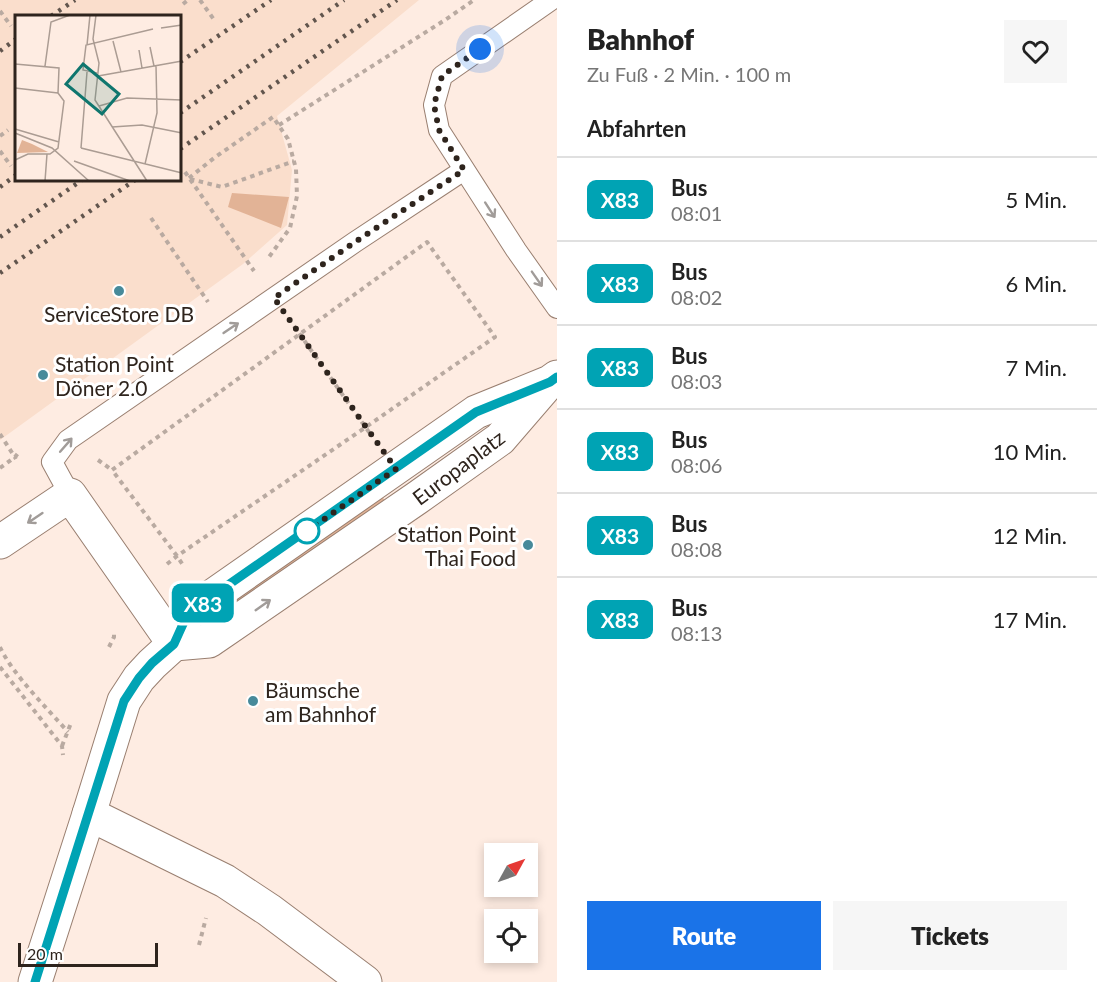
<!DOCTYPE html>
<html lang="de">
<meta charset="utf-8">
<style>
:root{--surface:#fff;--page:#f6f6f6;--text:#222;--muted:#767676;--line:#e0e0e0;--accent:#1a73e8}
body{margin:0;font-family:Lato,sans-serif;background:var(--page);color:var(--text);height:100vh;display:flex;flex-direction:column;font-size:22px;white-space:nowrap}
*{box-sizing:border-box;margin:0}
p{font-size:20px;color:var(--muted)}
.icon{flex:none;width:33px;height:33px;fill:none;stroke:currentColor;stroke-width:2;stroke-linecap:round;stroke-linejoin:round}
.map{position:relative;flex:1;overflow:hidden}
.drawer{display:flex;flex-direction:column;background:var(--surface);width:540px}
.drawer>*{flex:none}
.badge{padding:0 12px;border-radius:9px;font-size:21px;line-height:39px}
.needle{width:39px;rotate:50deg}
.controls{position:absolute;left:484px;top:843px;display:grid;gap:12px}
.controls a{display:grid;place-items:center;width:54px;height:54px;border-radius:0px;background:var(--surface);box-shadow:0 3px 9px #0003;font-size:30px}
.scale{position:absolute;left:18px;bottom:15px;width:140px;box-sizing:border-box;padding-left:6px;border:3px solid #2e241d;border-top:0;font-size:16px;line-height:21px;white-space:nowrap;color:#2e241d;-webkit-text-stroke:4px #fff;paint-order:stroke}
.you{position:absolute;width:30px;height:30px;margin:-15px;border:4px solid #fff;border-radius:50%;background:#1a73e8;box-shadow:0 0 0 9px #1a73e833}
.map>.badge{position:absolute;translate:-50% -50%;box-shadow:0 0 0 3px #fff}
h2{padding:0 30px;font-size:22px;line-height:54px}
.round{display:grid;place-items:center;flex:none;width:63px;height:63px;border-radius:0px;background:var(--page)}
.head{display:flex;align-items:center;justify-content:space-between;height:102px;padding:0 30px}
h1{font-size:28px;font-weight:800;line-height:45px}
.action{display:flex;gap:12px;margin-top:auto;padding:12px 30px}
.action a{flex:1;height:69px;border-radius:0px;background:var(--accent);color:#fff;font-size:24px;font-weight:800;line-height:69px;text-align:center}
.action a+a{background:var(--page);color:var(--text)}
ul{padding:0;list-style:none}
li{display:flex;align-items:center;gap:18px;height:84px;padding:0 30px;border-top:2px solid var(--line)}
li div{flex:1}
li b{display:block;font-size:22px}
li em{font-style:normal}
li .badge{min-width:66px;font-weight:700;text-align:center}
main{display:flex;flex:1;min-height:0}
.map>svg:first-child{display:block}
</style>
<main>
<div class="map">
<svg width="557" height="982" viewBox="0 0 557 982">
<rect width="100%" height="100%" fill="#feece2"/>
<!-- built -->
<path fill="#fadecc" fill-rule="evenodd" d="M 0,0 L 419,0 L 277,116 L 292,170 L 287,225 L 243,264 L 0,440 ZM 16,16 L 180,16 L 180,180 L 16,180 Z"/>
<!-- green -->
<g fill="#e2b396">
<path d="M 232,193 L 289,197 L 281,228 L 228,207 Z"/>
<path d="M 379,492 L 388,505 L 229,616 L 220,603 Z"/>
</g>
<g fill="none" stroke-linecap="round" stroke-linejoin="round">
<defs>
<g id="service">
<path d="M 551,0 L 442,76 L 434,105 L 439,130 L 516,250 L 557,308"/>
<path d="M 70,495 L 52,462 L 68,440 L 355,242 L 464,170"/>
</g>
<g id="minor">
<path d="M 0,542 L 70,495 L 174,644"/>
<path d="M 174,644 L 209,641 L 417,498 L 500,439 L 544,388"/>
<path d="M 89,814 L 124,701 L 139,678 L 152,664 L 174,644 L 188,613 L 476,412 L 550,382 L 557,377"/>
</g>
<path id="tertiary" d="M 35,982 L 89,814 L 225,881 L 269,910 L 365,982"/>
</defs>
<!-- service casing -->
<use href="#service" stroke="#997f70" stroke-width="22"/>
<!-- minor casing -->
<use href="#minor" stroke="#997f70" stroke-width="35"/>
<!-- tertiary casing -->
<use href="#tertiary" stroke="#997f70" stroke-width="35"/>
<!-- path -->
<g stroke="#b9aaa1" stroke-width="4" stroke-dasharray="4.5 4.5" stroke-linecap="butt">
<path d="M 200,0 L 215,21"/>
<path d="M 183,4 L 188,0"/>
<path d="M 0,11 L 11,26"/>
<path d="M 279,125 L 445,20 L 474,0"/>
<path d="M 0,136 L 8,130"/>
<path d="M 0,151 L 11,166"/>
<path d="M 185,172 L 254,271"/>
<path d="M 189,178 L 214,158 L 273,117 L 288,139 L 296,169 L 297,196 L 290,228 L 269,257"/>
<path d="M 190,179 L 222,187 L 294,161"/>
<path d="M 151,218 L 208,302"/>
<path d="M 294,326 L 371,435"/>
<path d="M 0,434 L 16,459"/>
<path d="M 98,460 L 112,470"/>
<path d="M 0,468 L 15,457 L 19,452"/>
<path d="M 167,564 L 177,556 L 366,427 L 495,337 L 427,242 L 112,470 L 177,556 L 183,565"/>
<path d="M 0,647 C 13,675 47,708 68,732"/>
<path d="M 109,647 L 114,637 L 114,631"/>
<path d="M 0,667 L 62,746 L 63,755"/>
<path d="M 62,746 L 71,723"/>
<path d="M 199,945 L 206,918"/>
</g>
<!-- service -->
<use href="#service" stroke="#fff" stroke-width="20"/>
<!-- minor -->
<use href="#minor" stroke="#fff" stroke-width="33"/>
<!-- tertiary -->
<use href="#tertiary" stroke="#fff" stroke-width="33"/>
<!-- rail -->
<g stroke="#61554d" stroke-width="4.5" stroke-dasharray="3 6" stroke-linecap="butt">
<path d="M 51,16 L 75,0"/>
<path d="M 0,51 L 16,39"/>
<path d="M 180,62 L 271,0"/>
<path d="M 180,113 L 344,0"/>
<path d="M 180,149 L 397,0"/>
<path d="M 0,187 L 16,175"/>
<path d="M 0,237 L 82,180"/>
<path d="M 0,273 L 135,180"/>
</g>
</g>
<!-- one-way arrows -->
<defs><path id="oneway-shaft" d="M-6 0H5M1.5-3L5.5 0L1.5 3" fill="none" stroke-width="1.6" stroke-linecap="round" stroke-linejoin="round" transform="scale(1.5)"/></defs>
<g stroke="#a19c99">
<use href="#oneway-shaft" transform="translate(490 210) rotate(57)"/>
<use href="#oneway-shaft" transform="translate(537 279) rotate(55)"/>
<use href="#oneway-shaft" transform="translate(231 328) rotate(-34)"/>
<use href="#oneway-shaft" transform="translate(66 445) rotate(-49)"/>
<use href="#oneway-shaft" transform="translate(35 518) rotate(146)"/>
<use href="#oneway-shaft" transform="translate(263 605) rotate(-35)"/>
</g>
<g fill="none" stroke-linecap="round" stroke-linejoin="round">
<defs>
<path id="line" d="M 35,982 L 124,701 L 139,678 L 152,663 L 174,644 L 188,613 L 476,412 L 550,382 L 557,377"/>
</defs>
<!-- line casing -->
<use href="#line" stroke="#fff" stroke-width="14"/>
<!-- line -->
<use href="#line" stroke="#00a3b4" stroke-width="9"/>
<!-- walk -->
<path stroke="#2e241d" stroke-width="6" stroke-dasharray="0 10.8" d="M 307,531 L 396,469 L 274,298 L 355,242 L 464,170 L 439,130 L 434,105 L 442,76 L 480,49"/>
</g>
<!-- markers -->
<g fill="#478a9a" stroke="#fff" stroke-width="2">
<circle cx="119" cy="291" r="6"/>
<circle cx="43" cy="375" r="6"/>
<circle cx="528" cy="545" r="6"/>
<circle cx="253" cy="701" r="6"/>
</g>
<circle fill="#fff" stroke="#00a3b4" stroke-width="3" cx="307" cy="531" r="12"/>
<g text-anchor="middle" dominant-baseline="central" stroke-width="6" stroke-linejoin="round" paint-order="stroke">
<!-- poi labels -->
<g font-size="21" fill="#2e241d" stroke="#fff" text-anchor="start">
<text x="119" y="313" text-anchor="middle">ServiceStore DB</text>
<text x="55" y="363">Station Point<tspan x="55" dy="24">Döner 2.0</tspan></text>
<text x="516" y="533" text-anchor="end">Station Point<tspan x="516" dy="24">Thai Food</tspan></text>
<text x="265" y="689">Bäumsche<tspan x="265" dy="24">am Bahnhof</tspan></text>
</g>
<!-- street labels -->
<g font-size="21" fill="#2e241d" stroke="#fff">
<text transform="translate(458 467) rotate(-37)">Europaplatz</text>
</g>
</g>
<!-- overview -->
<g transform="translate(15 15)">
<rect width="166" height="166" fill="#feece2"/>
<path d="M 7,125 L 17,129 L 33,137 L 2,138 Z" fill="#e2b396"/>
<path fill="none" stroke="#ab9c93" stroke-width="1.5" d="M 81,0 L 78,24 L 84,48 L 80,85 L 132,166M 146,13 L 167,10M 98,26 L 106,57M 72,30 L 75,0M 135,32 L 139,51M 124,35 L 127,53M 0,49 L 44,53 L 43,78M 30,51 L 36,7 L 55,0M 82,58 L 68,55 L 71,30 L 138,14M 83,61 L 167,46M 0,73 L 43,78M 84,91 L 112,83 L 167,85M 97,112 L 127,110 L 167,118M 0,114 L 44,127M 0,118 L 37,133 L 74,166M 66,133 L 167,158M 66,133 L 72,57M 0,145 L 13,139 L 35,139 L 43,133 L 49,86 L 43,78M 59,146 L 115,166M 130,149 L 142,98 L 141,51M 30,166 L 32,139"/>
<path fill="#0f766e" fill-opacity="0.15" stroke="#0f766e" stroke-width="3" d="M 68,49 L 104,79 L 87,99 L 51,69 Z"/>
<rect width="166" height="166" fill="none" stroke="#2e241d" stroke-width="3"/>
</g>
</svg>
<div class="controls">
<a><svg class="needle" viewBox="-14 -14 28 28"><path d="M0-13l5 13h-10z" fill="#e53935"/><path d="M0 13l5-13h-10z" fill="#767676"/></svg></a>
<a><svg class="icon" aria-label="locate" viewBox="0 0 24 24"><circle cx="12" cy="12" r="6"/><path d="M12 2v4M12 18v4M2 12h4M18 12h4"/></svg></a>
</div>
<div class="scale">20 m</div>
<div class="you" style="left:480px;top:49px"></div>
<b class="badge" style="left:203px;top:603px;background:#00a3b4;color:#fff">X83</b>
</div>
<section class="drawer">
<div class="head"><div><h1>Bahnhof</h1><p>Zu Fuß · 2 Min. · 100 m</p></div><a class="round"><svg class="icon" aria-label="heart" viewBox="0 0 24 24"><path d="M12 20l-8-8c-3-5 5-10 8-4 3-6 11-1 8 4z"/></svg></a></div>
<h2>Abfahrten</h2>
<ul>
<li><span class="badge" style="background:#00a3b4;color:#fff">X83</span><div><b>Bus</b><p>08:01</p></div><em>5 Min.</em></li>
<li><span class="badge" style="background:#00a3b4;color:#fff">X83</span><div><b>Bus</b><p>08:02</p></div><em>6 Min.</em></li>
<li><span class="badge" style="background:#00a3b4;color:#fff">X83</span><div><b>Bus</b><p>08:03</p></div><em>7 Min.</em></li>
<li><span class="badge" style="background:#00a3b4;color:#fff">X83</span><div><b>Bus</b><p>08:06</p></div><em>10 Min.</em></li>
<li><span class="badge" style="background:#00a3b4;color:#fff">X83</span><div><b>Bus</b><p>08:08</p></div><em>12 Min.</em></li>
<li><span class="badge" style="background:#00a3b4;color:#fff">X83</span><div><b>Bus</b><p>08:13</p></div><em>17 Min.</em></li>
</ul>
<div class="action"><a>Route</a><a>Tickets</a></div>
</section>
</main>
